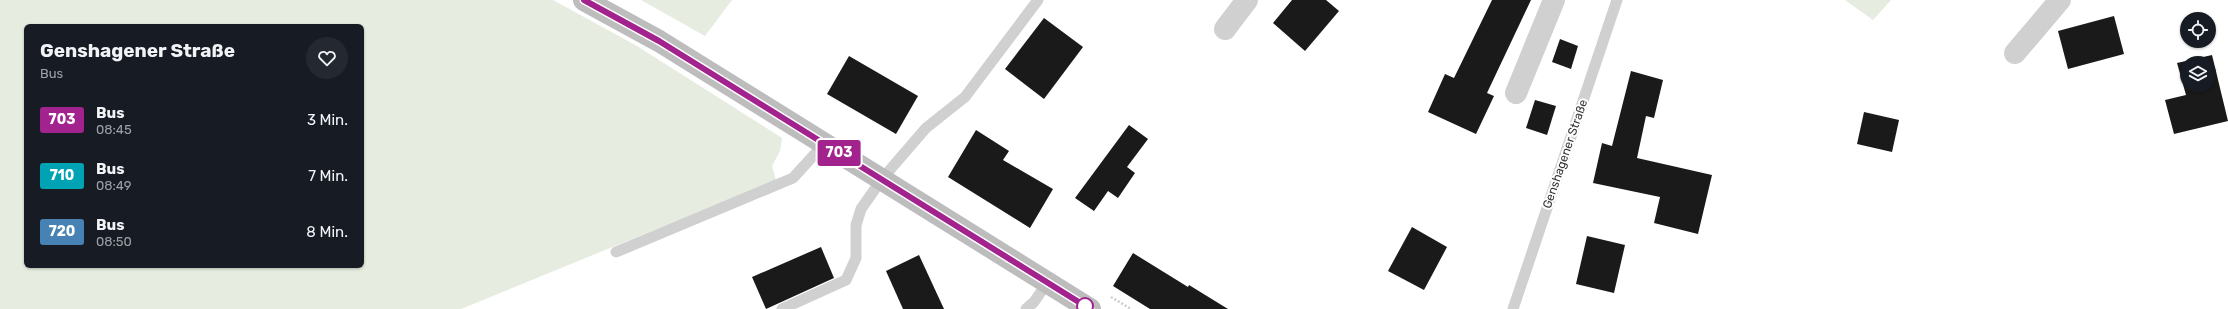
<!DOCTYPE html>
<html lang="de">
<meta charset="utf-8">
<style>
:root{--surface:#171b24;--page:#242831;--text:#f1f3f6;--muted:#9ea1a6}
body{margin:0;font-family:Rubik,sans-serif;background:var(--page);color:var(--text);height:100vh;display:flex;flex-direction:column;font-size:15px;white-space:nowrap}
*{box-sizing:border-box;margin:0}
p{font-size:13px;color:var(--muted)}
.icon{flex:none;width:22px;height:22px;fill:none;stroke:currentColor;stroke-width:2;stroke-linecap:round;stroke-linejoin:round}
.map{position:relative;flex:1;overflow:hidden}
.details{position:absolute;left:24px;top:24px;width:340px;height:244px;display:flex;flex-direction:column;background:var(--surface);border-radius:6px;box-shadow:0 1px 3px #0004}
.details>*{flex:none}
.badge{padding:0 8px;border-radius:3px;font-size:14px;line-height:26px}
.controls{position:absolute;left:2180px;top:12px;display:grid;gap:8px}
.controls a{display:grid;place-items:center;width:36px;height:36px;border-radius:50%;background:var(--surface);box-shadow:0 1px 3px #0004;font-size:20px}
.map>.badge{position:absolute;translate:-50% -50%;box-shadow:0 0 0 2px #fff}
.round{display:grid;place-items:center;flex:none;width:42px;height:42px;border-radius:21px;background:var(--page)}
.summary{display:flex;align-items:center;justify-content:space-between;height:68px;padding:0 16px}
h1{font-size:19px;font-weight:700;line-height:30px}
ul{padding:0;list-style:none}
li{display:flex;align-items:center;gap:12px;height:56px;padding:0 16px}
li div{flex:1}
li b{display:block;font-size:15px}
li em{font-style:normal}
li .badge{min-width:44px;font-weight:700;text-align:center}
.map>svg:first-child{display:block}
</style>
<div class="map">
<svg width="2228" height="309" viewBox="0 0 2228 309">
<rect width="100%" height="100%" fill="#fff"/>
<!-- green -->
<g fill="#e6ecdf" fill-rule="evenodd">
<path d="M 0,0 L 553,0 L 637,46 L 782,138 L 780,151 L 772,166 L 776,180 L 461,309 L 0,309 ZM 26,26 L 362,26 L 362,266 L 26,266 Z"/>
<path d="M 641,0 L 732,0 L 705,36 Z"/>
<path d="M 1845,0 L 1891,0 L 1873,20 Z"/>
</g>
<!-- building -->
<g fill="#1a1a1a" fill-rule="evenodd">
<path d="M 1292,0 L 1326,0 L 1339,11 L 1305,51 L 1273,23 Z"/>
<path d="M 1492,0 L 1531,0 L 1487,93 L 1494,96 L 1476,134 L 1428,112 L 1445,74 L 1454,78 Z"/>
<path d="M 2114,16 L 2124,54 L 2068,69 L 2058,31 Z"/>
<path d="M 1044,18 L 1083,47 L 1044,99 L 1005,69 Z"/>
<path d="M 1560,39 L 1578,46 L 1571,69 L 1552,62 Z"/>
<path d="M 2212,55 L 2228,121 L 2174,134 L 2165,100 L 2186,95 L 2177,63 ZM 2187,63 L 2209,63 L 2209,85 L 2187,85 Z"/>
<path d="M 849,56 L 918,96 L 896,134 L 827,94 Z"/>
<path d="M 1631,71 L 1663,80 L 1654,118 L 1646,116 L 1637,158 L 1712,175 L 1698,234 L 1654,223 L 1660,197 L 1593,183 L 1602,143 L 1612,146 Z"/>
<path d="M 1535,100 L 1556,106 L 1547,135 L 1526,128 Z"/>
<path d="M 1864,112 L 1899,120 L 1892,152 L 1857,144 Z"/>
<path d="M 1129,125 L 1148,139 L 1127,167 L 1135,173 L 1118,198 L 1108,191 L 1094,211 L 1075,198 Z"/>
<path d="M 976,130 L 1009,151 L 1003,160 L 1053,189 L 1030,228 L 948,177 Z"/>
<path d="M 1412,227 L 1447,247 L 1424,290 L 1388,271 Z"/>
<path d="M 1587,236 L 1625,245 L 1614,293 L 1576,284 Z"/>
<path d="M 821,247 L 834,278 L 766,309 L 752,277 Z"/>
<path d="M 1133,253 L 1188,287 L 1189,285 L 1228,309 L 1150,309 L 1113,286 Z"/>
<path d="M 919,255 L 944,309 L 903,309 L 886,271 Z"/>
</g>
<g fill="none" stroke-linecap="round" stroke-linejoin="round">
<!-- path -->
<path stroke="#cdcdcd" stroke-width="2.5" stroke-dasharray="2 2" stroke-linecap="butt" d="M 1111,297 L 1131,309"/>
<!-- lane -->
<g stroke="#d0d0d0" stroke-width="11">
<path d="M 616,252 L 793,178 L 824,144"/>
<path d="M 782,309 L 846,280 L 856,258 L 856,225 L 861,209 L 882,179 L 926,128 L 965,97 L 1038,0"/>
<path d="M 1026,309 L 1034,302 L 1047,283"/>
<path d="M 1513,309 L 1617,0"/>
</g>
<!-- street -->
<g stroke="#d0d0d0" stroke-width="22">
<path d="M 1225,29 L 1247,0"/>
<path d="M 2015,53 L 2060,0"/>
<path d="M 1516,93 L 1554,0"/>
</g>
<!-- secondary -->
<path stroke="#bdbdbd" stroke-width="22" d="M 584,0 L 659,41 L 1090,309"/>
</g>
<g fill="none" stroke-linecap="round" stroke-linejoin="round">
<defs>
<path id="line" d="M 584,0 L 659,41 L 1090,309"/>
</defs>
<!-- line casing -->
<use href="#line" stroke="#fff" stroke-width="9"/>
<!-- line -->
<use href="#line" stroke="#a2238e" stroke-width="6"/>
</g>
<!-- markers -->
<circle fill="#fff" stroke="#a2238e" stroke-width="2" cx="1085" cy="306" r="8"/>
<g text-anchor="middle" dominant-baseline="central" stroke-width="4" stroke-linejoin="round" paint-order="stroke">
<!-- street labels -->
<g font-size="12" fill="#333" stroke="#fff">
<text transform="translate(1565 154) rotate(-71)">Genshagener Straße</text>
</g>
</g>
</svg>
<div class="controls">
<a><svg class="icon" aria-label="locate" viewBox="0 0 24 24"><circle cx="12" cy="12" r="6"/><path d="M12 2v4M12 18v4M2 12h4M18 12h4"/></svg></a>
<a><svg class="icon" aria-label="layers" viewBox="0 0 24 24"><path d="M12 4l9 5-9 5-9-5zM3 14l9 5 9-5"/></svg></a>
</div>
<b class="badge" style="left:839px;top:153px;background:#a2238e;color:#fff">703</b>
<section class="details">
<div class="summary"><div><h1>Genshagener Straße</h1><p>Bus</p></div><a class="round"><svg class="icon" aria-label="heart" viewBox="0 0 24 24"><path d="M12 20l-8-8c-3-5 5-10 8-4 3-6 11-1 8 4z"/></svg></a></div>
<ul>
<li><span class="badge" style="background:#a2238e;color:#fff">703</span><div><b>Bus</b><p>08:45</p></div><em>3 Min.</em></li>
<li><span class="badge" style="background:#00a3b4;color:#fff">710</span><div><b>Bus</b><p>08:49</p></div><em>7 Min.</em></li>
<li><span class="badge" style="background:#4682b4;color:#fff">720</span><div><b>Bus</b><p>08:50</p></div><em>8 Min.</em></li>
</ul>
</section>
</div>
